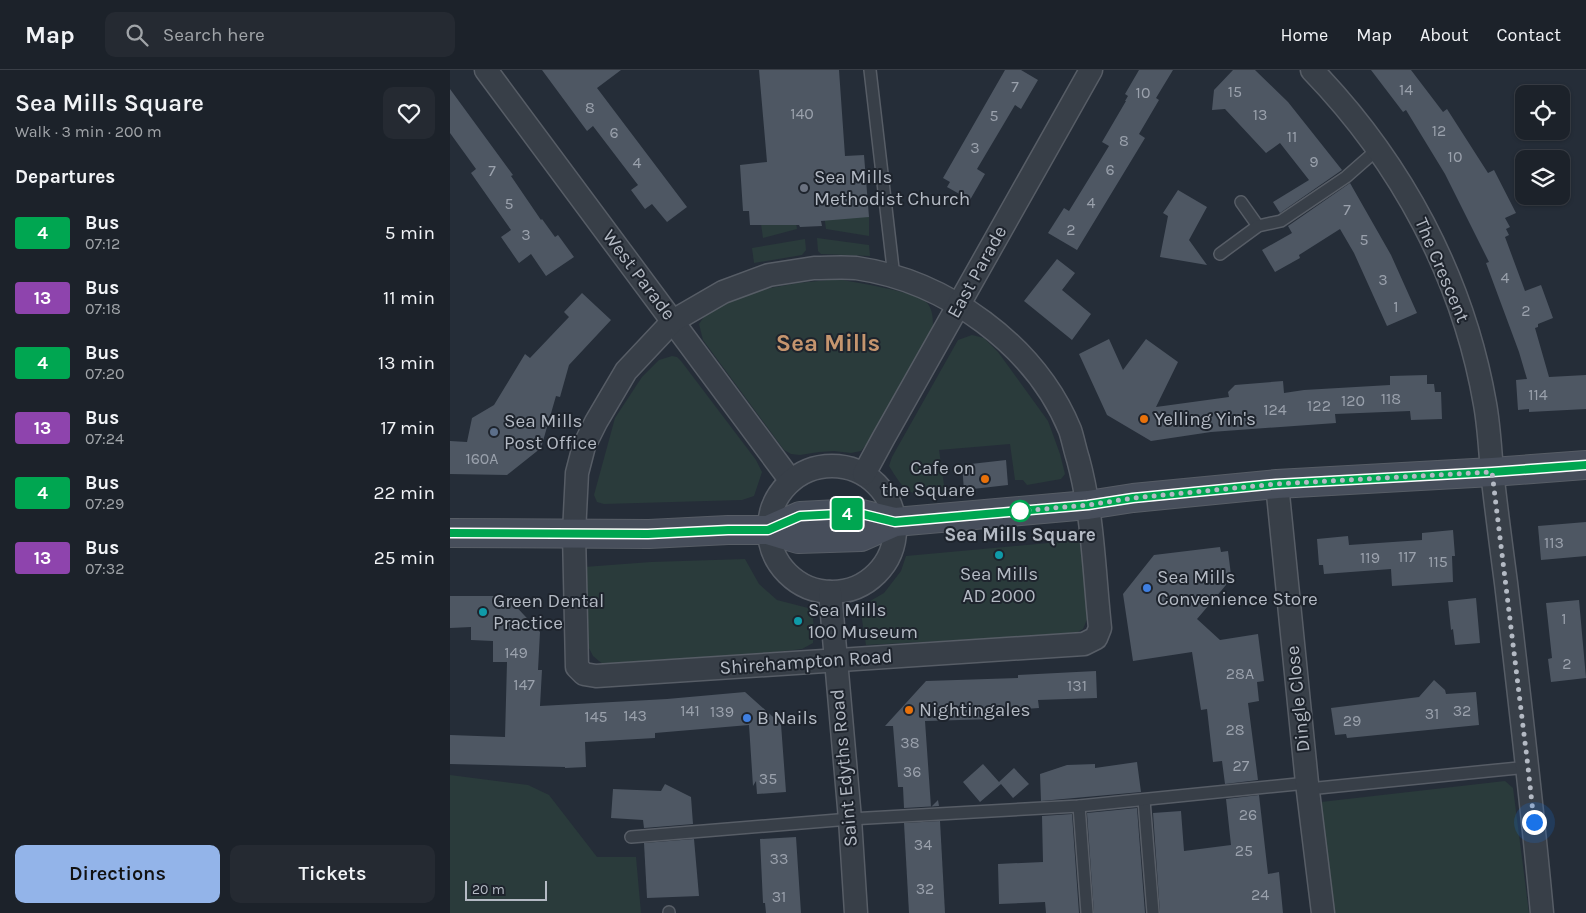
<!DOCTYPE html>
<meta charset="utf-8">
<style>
:root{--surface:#1c222a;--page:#252a32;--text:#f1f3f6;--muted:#a0a4a8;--line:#3a3f47;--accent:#93b4e9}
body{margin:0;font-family:Karla,sans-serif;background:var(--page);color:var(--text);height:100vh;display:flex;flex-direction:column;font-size:19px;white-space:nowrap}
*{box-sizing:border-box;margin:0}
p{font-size:16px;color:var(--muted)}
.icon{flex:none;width:28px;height:28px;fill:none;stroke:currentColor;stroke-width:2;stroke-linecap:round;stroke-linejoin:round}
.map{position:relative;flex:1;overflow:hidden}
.side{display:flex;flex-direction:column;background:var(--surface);width:450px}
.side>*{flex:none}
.badge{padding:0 10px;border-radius:4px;font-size:18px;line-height:32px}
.fabs{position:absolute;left:1065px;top:15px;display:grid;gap:10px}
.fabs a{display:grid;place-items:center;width:55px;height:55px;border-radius:10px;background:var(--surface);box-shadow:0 1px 4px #0004,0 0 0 1px var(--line);font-size:25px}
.scale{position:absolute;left:15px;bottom:12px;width:82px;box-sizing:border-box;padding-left:5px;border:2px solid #b4bac4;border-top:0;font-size:14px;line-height:18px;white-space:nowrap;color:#b4bac4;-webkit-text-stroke:4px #1e242d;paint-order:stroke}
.you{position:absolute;width:25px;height:25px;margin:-12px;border:4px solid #fff;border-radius:50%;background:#1a73e8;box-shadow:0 0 0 8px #1a73e833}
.map>.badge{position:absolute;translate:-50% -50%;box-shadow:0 0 0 2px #fff}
h2{padding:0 15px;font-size:19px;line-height:45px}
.round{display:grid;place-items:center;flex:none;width:52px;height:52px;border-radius:10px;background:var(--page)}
.summary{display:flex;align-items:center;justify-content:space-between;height:85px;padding:0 15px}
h1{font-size:24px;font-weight:600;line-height:38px}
.cta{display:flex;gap:10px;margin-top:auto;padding:10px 15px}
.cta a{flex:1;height:58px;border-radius:10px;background:var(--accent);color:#111;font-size:20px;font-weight:600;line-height:58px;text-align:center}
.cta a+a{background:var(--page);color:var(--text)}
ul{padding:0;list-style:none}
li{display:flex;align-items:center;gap:15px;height:65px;padding:0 15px}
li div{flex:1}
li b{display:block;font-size:19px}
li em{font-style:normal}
li .badge{min-width:55px;font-weight:700;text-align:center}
header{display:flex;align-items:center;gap:30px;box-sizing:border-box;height:70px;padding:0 25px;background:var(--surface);border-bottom:1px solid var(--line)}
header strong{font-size:24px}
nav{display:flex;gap:28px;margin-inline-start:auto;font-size:18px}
.search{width:350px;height:45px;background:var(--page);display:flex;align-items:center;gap:12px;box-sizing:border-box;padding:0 18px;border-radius:10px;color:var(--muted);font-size:19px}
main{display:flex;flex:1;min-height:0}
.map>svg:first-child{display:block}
</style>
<header>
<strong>Map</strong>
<div class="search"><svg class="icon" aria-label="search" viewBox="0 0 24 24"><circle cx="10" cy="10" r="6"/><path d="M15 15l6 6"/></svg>Search here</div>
<nav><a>Home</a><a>Map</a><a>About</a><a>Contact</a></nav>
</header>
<main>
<section class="side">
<div class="summary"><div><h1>Sea Mills Square</h1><p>Walk · 3 min · 200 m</p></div><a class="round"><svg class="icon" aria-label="heart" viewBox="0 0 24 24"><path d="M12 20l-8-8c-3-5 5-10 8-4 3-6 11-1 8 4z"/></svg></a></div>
<h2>Departures</h2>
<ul>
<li><span class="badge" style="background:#00a651;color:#fff">4</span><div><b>Bus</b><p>07:12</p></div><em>5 min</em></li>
<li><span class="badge" style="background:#8e44ad;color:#fff">13</span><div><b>Bus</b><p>07:18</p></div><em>11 min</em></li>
<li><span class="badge" style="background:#00a651;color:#fff">4</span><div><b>Bus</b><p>07:20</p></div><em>13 min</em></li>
<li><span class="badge" style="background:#8e44ad;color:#fff">13</span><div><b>Bus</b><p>07:24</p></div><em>17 min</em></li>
<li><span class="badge" style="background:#00a651;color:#fff">4</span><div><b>Bus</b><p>07:29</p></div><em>22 min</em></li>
<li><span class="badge" style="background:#8e44ad;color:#fff">13</span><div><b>Bus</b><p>07:32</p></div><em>25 min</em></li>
</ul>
<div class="cta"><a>Directions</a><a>Tickets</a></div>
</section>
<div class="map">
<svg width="1136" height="843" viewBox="0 0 1136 843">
<rect width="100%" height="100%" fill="#252d38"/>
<!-- green -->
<g fill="#2a3b3b">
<path d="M 374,145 L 419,147 L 419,166 L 376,159 Z"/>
<path d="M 345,146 L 347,159 L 313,168 L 311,154 Z"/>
<path d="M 367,168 L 419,175 L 420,186 L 371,184 L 368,181 Z"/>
<path d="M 355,169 L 356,180 L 352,185 L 304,193 L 302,178 Z"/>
<path d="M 388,209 C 406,213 468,221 478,234 C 483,241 483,250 483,257 L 425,364 L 411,381 L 401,383 L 384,381 L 369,382 L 350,385 L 341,384 L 334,380 L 253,270 L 249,254 L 258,241 L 277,232 L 309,220 L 348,213 Z"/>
<path d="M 522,265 L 534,268 L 548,282 L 598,351 L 610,384 L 615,404 L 611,409 L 577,415 L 573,410 L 565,410 L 560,374 L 489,380 L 495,422 C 459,425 459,428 439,396 L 442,387 L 508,270 Z"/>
<path d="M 222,286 L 227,287 L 231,291 L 306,390 L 312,402 L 304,426 L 292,430 L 154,434 L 147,432 L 144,425 L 165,348 L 192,307 L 209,290 Z"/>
<path d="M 630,470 L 638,547 L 633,559 L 624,564 L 416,575 L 410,537 L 434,523 L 451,501 L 456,486 Z"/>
<path d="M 295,489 L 309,514 L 327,530 L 362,539 L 364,560 L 363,573 L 352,579 L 288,586 L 155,596 L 143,586 L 135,570 L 134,497 L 201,492 Z"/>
<path d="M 0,705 L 78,715 L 99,725 L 147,787 L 186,787 L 191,843 L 0,843 Z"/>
<path d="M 1055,711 L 1063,718 L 1079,843 L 884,843 L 871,732 Z"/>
</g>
<!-- building -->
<g fill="#4e5763">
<path d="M 92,0 L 171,0 L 147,18 L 237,137 L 217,152 L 202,134 L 195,139 L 181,120 L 188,115 L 143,56 L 137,61 Z"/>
<path d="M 309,0 L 389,0 L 395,86 L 414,85 L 419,147 L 371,151 L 372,156 L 350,157 L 349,155 L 300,155 L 299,141 L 293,141 L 290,95 L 317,92 Z"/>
<path d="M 555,0 L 571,0 L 588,10 L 571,39 L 565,35 L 527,99 L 535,104 L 520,130 L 497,117 L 500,112 L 493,108 Z"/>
<path d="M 689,0 L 723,0 L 706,28 L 709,30 L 689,64 L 695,68 L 627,180 L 598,163 L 614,138 L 619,141 L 659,76 L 652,72 L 676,31 L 675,31 L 678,26 L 675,24 Z"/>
<path d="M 783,0 L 805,0 L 838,32 L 892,100 L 830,143 L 823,132 L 859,110 L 830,73 L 816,83 L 775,39 L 762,40 L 764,20 Z"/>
<path d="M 921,0 L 961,0 L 993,42 L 997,39 L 1038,103 L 1044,100 L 1066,143 L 1055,148 L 1060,157 L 1056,159 L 1059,165 L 1055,167 L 1075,221 L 1091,215 L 1103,248 L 1088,254 L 1088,257 L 1085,258 L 1099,307 L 1136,305 L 1136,339 L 1079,342 L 1079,339 L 1068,340 L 1066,310 L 1077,309 L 1069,282 L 1036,193 L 1039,192 L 995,104 L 956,40 L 953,42 Z"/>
<path d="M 0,19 L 63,105 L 61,106 L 91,150 L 92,149 L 105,167 L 108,165 L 124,187 L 96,206 L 81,184 L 69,193 L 51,167 L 61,160 L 21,103 L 26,99 L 0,63 Z"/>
<path d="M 900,113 L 941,185 L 967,243 L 937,256 L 904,183 L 890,159 L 849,185 L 850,188 L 825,202 L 812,180 L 842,163 L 838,156 Z"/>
<path d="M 728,120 L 757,137 L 739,170 L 757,195 L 710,187 L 718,146 L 713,143 Z"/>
<path d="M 607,189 L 625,203 L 612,220 L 641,244 L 622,270 L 574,231 Z"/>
<path d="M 132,223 L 161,250 L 119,295 L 110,327 L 106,326 L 91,378 L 57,405 L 0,404 L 0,371 L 17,372 L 22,348 L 44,335 L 75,284 L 80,288 L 119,247 L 114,242 Z"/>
<path d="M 659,269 L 673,300 L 696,269 L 728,292 L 706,337 L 779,327 L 778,322 L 785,315 L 833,311 L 834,323 L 854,320 L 940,315 L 940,306 L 977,305 L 977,314 L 984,314 L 985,322 L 991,322 L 992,349 L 961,350 L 960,341 L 885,344 L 886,353 L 761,362 L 701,371 L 657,345 L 629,284 Z"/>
<path d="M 556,390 L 558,415 L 514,420 L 512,395 Z"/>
<path d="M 1136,452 L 1136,486 L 1091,490 L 1088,456 Z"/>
<path d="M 1003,460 L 1005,486 L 1002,486 L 1003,512 L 942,516 L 941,499 L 874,504 L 873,495 L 869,495 L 867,469 L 898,466 L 899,475 L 972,470 L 972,463 Z"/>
<path d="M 770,477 L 771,482 L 778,481 L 781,505 L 774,506 L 776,515 L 747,549 L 770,570 L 808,564 L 814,611 L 807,612 L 809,631 L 798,633 L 808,710 L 775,714 L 772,691 L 763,692 L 757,639 L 751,640 L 742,582 L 683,591 L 673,524 L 704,485 Z"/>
<path d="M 0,526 L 56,526 L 90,562 L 88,600 L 92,600 L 90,636 L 217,629 L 295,622 L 331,654 L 336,722 L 307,724 L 306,711 L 303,716 L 299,655 L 205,663 L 205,668 L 135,672 L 136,697 L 115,698 L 115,697 L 0,694 L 0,665 L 55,667 L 57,592 L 43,592 L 43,571 L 21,570 L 21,557 L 0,558 Z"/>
<path d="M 1026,528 L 1030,573 L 1005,575 L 1003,559 L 1001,560 L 998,531 Z"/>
<path d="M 1129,530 L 1136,608 L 1101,612 L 1098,589 L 1102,588 L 1096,533 Z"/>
<path d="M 646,601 L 647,628 L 588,630 L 589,638 L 545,641 L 545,649 L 475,651 L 481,737 L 488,730 L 489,736 L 454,738 L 453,717 L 448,717 L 443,656 L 435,656 L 476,611 L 568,608 L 568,605 Z"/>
<path d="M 984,610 L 995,620 L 996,624 L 1026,622 L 1029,655 L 897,668 L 896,664 L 885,665 L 881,638 L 969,627 Z"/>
<path d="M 687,692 L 691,722 L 591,731 L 590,704 L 617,695 L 645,694 L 645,698 Z"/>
<path d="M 533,694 L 549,712 L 564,698 L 579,714 L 563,728 L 551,714 L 530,732 L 513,712 Z"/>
<path d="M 215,714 L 241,727 L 243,754 L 194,758 L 193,750 L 161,748 L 163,719 L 211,721 Z"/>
<path d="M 809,725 L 818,804 L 829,802 L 833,843 L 710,843 L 703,743 L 731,741 L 734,781 L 781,775 L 776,729 Z"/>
<path d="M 687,738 L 695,843 L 644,843 L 637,743 Z"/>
<path d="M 622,744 L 629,843 L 596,843 L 595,832 L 549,834 L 548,794 L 593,792 L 592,746 Z"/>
<path d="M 490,751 L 495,843 L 459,843 L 454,753 Z"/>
<path d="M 346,767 L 351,843 L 316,843 L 315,833 L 313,833 L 310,769 Z"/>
<path d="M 244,769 L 249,826 L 197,828 L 194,773 Z"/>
</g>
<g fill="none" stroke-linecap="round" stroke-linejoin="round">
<defs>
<g id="lane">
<path d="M 420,0 L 444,207"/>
<path d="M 791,132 L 808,156"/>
<path d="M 770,184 L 808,156 L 831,151 L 896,107 L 929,78"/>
<path d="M 858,719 L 1078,697"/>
<path d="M 694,730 L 703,843"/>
<path d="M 629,736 L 637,843"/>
<path d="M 181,767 L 400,749 L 629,736 L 857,713"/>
<path d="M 219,842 L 219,843"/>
</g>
<g id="street">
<path d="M 36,0 L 341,411"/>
<path d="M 862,0 C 951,92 1013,207 1035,334 C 1039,356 1040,379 1042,401 C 1046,438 1051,475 1056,513 C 1069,623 1082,733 1092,843"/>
<path d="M 364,198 C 378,198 392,197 406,198 C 496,211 585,275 620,360 C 623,369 625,380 628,389 C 643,444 644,501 650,558 L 646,568 L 634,574 L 146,606 L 134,604 L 127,597 L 124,463 L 127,403 L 134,376 L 146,352 L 176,301 L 223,251 L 273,222 L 319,205 Z"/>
<circle cx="382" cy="459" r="63"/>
<path d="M 414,404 L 433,369 L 641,0"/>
<path d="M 827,414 L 857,713 L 873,843"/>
<path d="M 380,522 L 400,749 L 406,843"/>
</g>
<g id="secondary">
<path d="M 318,460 L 350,446 L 408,443 L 445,452"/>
<path d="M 0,463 L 199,464 L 278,460 L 318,460 L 348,469 L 411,467 L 445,452 L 638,435 L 683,428 L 827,414 L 1042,402 L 1136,395"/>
</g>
</defs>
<!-- lane casing -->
<use href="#lane" stroke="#575d66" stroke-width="14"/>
<!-- street casing -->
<use href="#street" stroke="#575d66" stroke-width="25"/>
<!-- secondary casing -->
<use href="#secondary" stroke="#575d66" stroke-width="30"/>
<!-- lane -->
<use href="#lane" stroke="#383f48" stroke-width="11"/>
<!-- street -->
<use href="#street" stroke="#383f48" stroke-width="22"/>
<!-- secondary -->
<use href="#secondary" stroke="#474e5b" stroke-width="28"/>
</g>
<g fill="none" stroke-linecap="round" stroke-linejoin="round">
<defs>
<path id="line" d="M 0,463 L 198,464 L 278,460 L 318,460 L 350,446 L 408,443 L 445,452 L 638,435 L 683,428 L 826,414 L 1042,402 L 1136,395"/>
</defs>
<!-- line casing -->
<use href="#line" stroke="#fff" stroke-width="11"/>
<!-- line -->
<use href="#line" stroke="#00a651" stroke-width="8"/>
<!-- walk -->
<path stroke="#b4bac4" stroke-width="5" stroke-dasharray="0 9" d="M 570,441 L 638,435 L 683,428 L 826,414 L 1042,402 L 1078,697 L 1084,752"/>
</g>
<!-- markers -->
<circle fill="#6b7280" stroke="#1e242d" stroke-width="2" cx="354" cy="118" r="5"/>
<g fill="#e8710a" stroke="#1e242d" stroke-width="2">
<circle cx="694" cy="349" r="5"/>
<circle cx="535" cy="409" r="5"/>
<circle cx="459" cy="640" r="5"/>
</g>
<circle fill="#5c6f8a" stroke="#1e242d" stroke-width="2" cx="44" cy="362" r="5"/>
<circle fill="#fff" stroke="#00a651" stroke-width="2.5" cx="570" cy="441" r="10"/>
<g fill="#0f9aa8" stroke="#1e242d" stroke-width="2">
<circle cx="549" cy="485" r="5"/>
<circle cx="33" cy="542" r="5"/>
<circle cx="348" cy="551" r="5"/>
</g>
<g fill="#3f7fe0" stroke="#1e242d" stroke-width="2">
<circle cx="697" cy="518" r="5"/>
<circle cx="297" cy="648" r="5"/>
</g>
<g text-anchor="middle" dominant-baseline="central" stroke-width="4" stroke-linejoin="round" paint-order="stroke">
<!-- number labels -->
<g font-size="16" fill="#9aa1ac">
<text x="565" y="16">7</text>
<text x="956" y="19">14</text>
<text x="785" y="21">15</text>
<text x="693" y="22">10</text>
<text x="140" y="37">8</text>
<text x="352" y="43">140</text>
<text x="810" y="44">13</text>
<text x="544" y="45">5</text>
<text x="989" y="60">12</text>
<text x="164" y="62">6</text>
<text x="842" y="66">11</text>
<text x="674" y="70">8</text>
<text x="525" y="77">3</text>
<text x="1005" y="86">10</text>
<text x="864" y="91">9</text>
<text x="187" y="92">4</text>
<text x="660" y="99">6</text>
<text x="42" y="100">7</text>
<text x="641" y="132">4</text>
<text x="59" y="133">5</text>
<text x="897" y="139">7</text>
<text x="621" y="159">2</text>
<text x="76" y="164">3</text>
<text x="914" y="169">5</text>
<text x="1055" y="207">4</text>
<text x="933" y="209">3</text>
<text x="946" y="236">1</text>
<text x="1076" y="240">2</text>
<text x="1088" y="324">114</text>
<text x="941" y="328">118</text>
<text x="903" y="330">120</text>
<text x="869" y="335">122</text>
<text x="825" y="339">124</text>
<text x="32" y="388">160A</text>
<text x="1104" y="472">113</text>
<text x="957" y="486">117</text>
<text x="920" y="487">119</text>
<text x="988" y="491">115</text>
<text x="1114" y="548">1</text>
<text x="66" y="582">149</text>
<text x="1117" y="593">2</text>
<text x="790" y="603">28A</text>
<text x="74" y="614">147</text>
<text x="627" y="615">131</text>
<text x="240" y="640">141</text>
<text x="1012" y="640">32</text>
<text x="272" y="641">139</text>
<text x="982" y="643">31</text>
<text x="185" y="645">143</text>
<text x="146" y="646">145</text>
<text x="902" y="650">29</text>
<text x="785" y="659">28</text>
<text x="460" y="672">38</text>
<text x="791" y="695">27</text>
<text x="462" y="701">36</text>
<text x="318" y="708">35</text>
<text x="798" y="744">26</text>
<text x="473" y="774">34</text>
<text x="794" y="780">25</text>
<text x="329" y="788">33</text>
<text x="475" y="818">32</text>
<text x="810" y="824">24</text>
<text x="329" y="826">31</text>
</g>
<!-- poi labels -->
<g font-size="19" fill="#b4bac4" stroke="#1e242d" text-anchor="start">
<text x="364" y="107">Sea Mills<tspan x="364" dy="22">Methodist Church</tspan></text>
<text x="704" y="349">Yelling Yin's</text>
<text x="54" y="351">Sea Mills<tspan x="54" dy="22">Post Office</tspan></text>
<text x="525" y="398" text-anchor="end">Cafe on<tspan x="525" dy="22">the Square</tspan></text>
<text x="549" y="504" text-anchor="middle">Sea Mills<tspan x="549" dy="22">AD 2000</tspan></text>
<text x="707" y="507">Sea Mills<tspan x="707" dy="22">Convenience Store</tspan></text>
<text x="43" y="531">Green Dental<tspan x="43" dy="22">Practice</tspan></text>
<text x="358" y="540">Sea Mills<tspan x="358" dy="22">100 Museum</tspan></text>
<text x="469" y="640">Nightingales</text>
<text x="307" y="648">B Nails</text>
</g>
<!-- street labels -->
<g font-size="19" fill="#b4bac4" stroke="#1e242d">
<text transform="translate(992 200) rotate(67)">The Crescent</text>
<text transform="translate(527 202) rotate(-61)">East Parade</text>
<text transform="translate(189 205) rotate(53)">West Parade</text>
<text transform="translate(356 592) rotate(-4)">Shirehampton Road</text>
<text transform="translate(848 629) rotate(-96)">Dingle Close</text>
<text transform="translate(394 698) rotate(-95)">Saint Edyths Road</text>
</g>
<!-- stop labels -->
<g font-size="19" font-weight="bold" fill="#b4bac4" stroke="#1e242d">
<text x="570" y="465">Sea Mills Square</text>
</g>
<!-- district labels -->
<g font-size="24" font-weight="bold" fill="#c5956e" stroke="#1e242d">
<text x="378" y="273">Sea Mills</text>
</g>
</g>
</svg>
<div class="fabs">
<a><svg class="icon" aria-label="locate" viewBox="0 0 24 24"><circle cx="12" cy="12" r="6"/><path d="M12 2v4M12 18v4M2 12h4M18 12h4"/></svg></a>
<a><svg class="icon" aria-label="layers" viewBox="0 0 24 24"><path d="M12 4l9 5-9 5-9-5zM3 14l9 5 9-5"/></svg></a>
</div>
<div class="scale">20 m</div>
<div class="you" style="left:1084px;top:752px"></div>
<b class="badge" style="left:397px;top:444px;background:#00a651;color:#fff">4</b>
</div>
</main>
